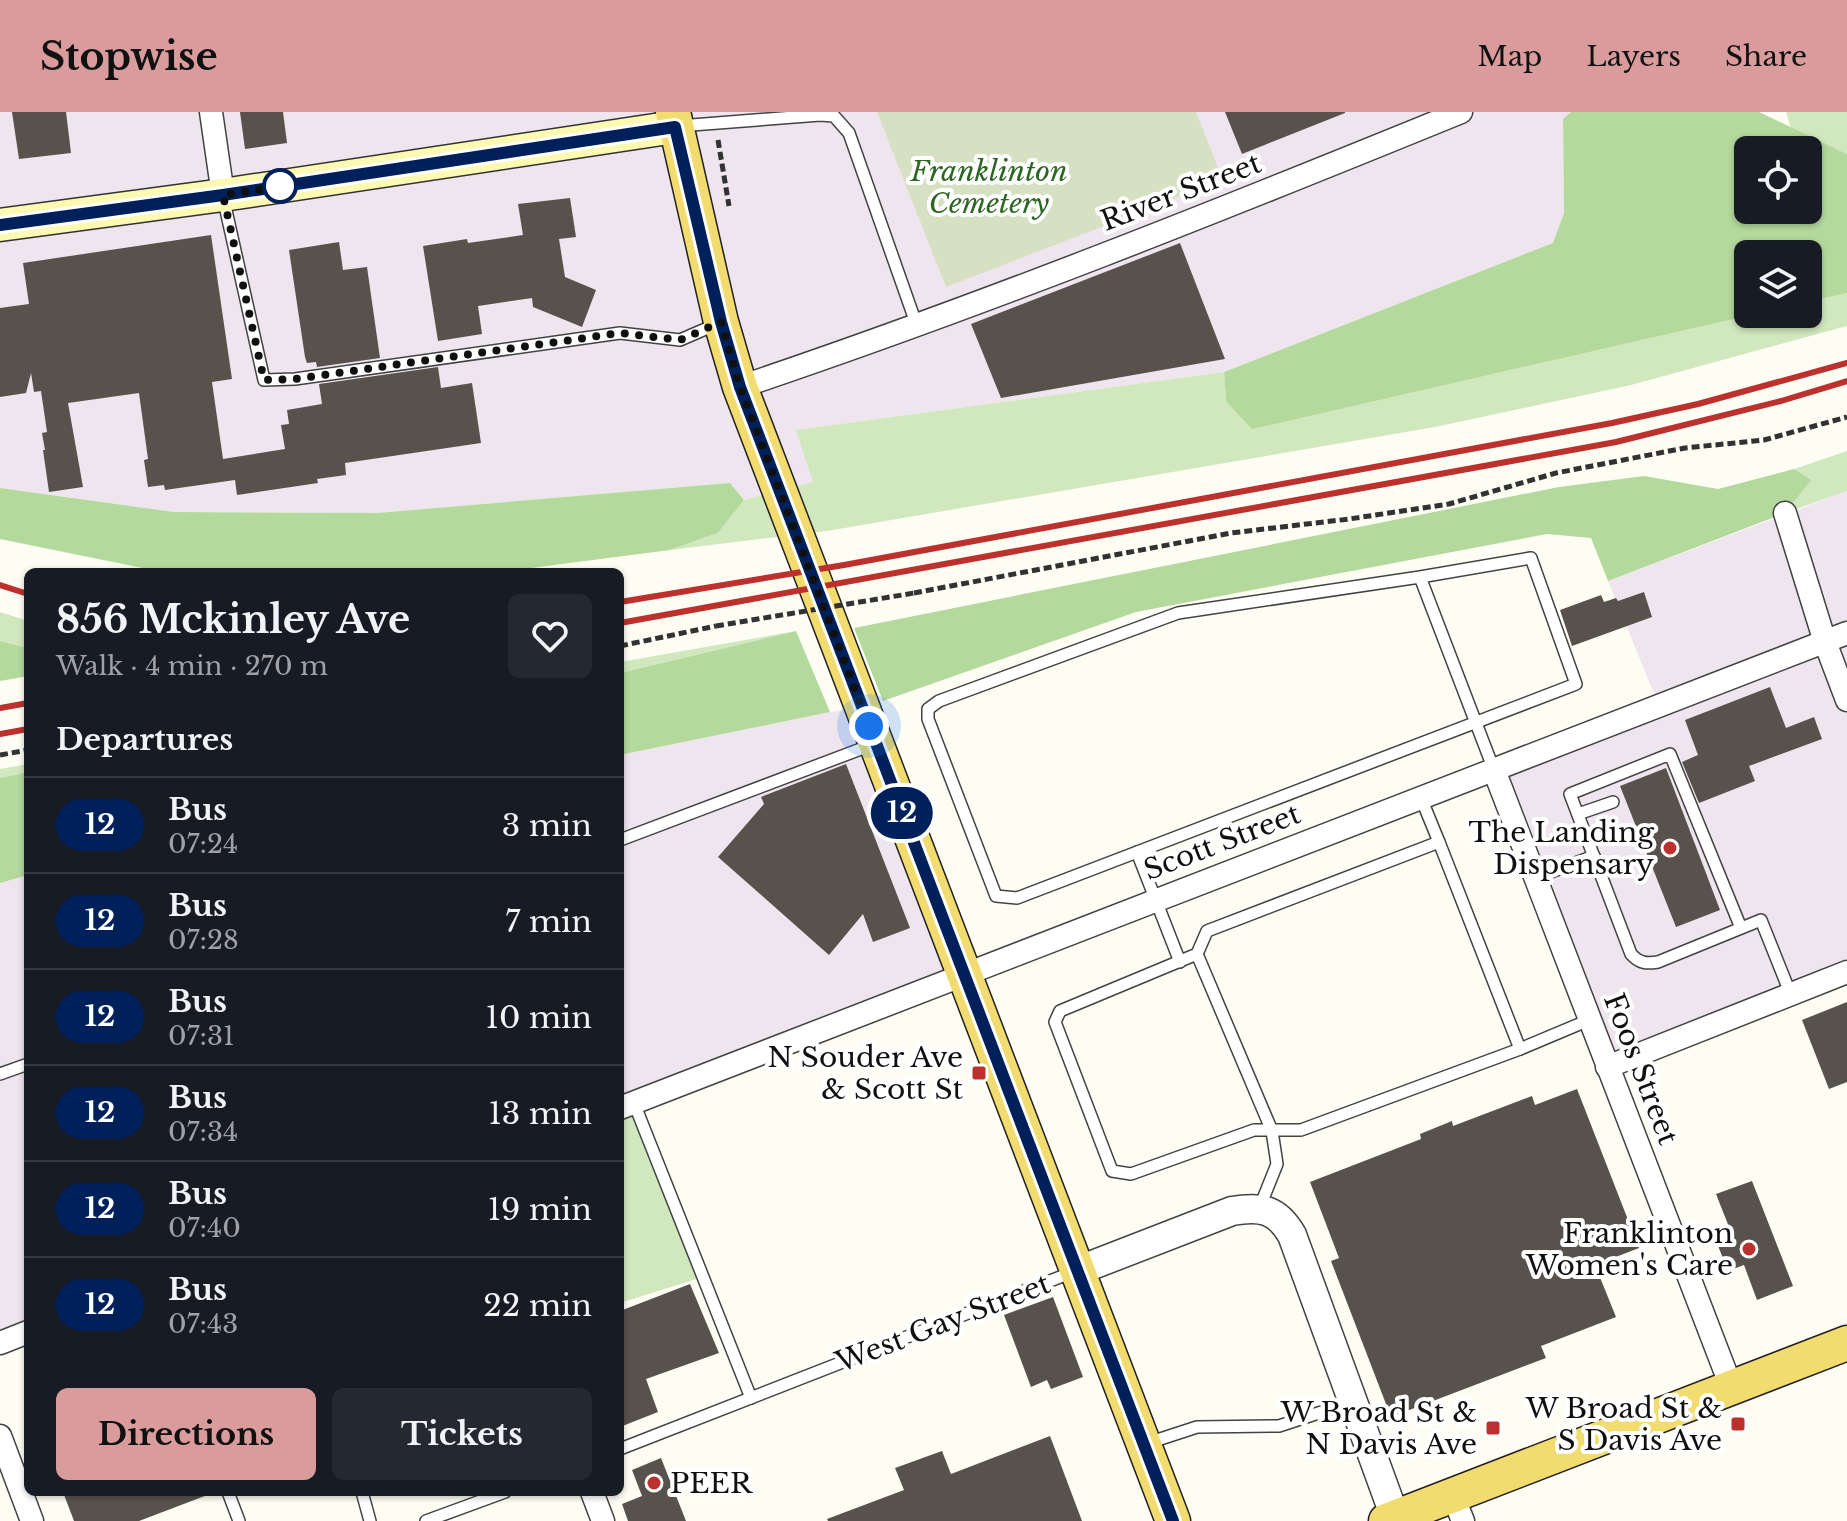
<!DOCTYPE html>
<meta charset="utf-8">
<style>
:root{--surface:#171b24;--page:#242831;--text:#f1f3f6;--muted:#9ea1a6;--line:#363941;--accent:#d99b9c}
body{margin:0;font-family:"Libre Baskerville",serif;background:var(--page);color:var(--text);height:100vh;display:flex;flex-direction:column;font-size:30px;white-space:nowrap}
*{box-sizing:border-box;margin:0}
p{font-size:26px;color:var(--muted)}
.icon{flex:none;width:44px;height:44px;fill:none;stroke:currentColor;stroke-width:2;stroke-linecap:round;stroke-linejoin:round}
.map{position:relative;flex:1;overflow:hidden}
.details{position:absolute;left:24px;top:456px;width:600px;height:928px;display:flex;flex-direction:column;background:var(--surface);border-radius:12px;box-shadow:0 2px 6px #0004}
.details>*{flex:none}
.badge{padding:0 16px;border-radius:26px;font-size:28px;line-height:52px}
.buttons{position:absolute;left:1734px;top:24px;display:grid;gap:16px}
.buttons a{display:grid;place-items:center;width:88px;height:88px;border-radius:12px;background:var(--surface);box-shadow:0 2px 6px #0004;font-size:40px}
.you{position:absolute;width:40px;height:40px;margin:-20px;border:6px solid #fff;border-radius:50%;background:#1a73e8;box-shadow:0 0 0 12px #1a73e833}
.map>.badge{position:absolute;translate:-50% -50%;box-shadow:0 0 0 4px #fff}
h2{padding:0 32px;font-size:30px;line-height:72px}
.round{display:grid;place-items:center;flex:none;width:84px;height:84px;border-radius:12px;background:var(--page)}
.overview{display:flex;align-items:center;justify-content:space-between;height:136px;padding:0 32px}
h1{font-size:38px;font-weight:700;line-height:60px}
.action{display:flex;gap:16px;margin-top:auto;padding:16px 32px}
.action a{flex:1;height:92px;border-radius:12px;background:var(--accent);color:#111;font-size:32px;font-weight:700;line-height:92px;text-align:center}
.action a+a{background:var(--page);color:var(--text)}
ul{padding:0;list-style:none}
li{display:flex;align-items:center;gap:24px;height:96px;padding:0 32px;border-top:2px solid var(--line)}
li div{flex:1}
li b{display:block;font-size:30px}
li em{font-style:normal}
li .badge{min-width:88px;font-weight:700;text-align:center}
header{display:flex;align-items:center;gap:48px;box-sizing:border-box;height:112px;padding:0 40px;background:var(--accent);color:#111}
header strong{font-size:38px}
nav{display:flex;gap:44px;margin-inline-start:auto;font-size:28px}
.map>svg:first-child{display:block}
</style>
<header>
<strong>Stopwise</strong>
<nav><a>Map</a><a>Layers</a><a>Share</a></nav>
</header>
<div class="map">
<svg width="1847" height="1409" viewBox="0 0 1847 1409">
<rect width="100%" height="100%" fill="#fefdf4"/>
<!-- industrial -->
<g fill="#eee5ee">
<path d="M 0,0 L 1571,0 L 1563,8 L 1564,101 L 1553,131 L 1224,260 L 797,318 L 813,370 L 744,388 L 730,371 L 377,401 L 174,400 L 0,376 Z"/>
<path d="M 1847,379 L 1847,860 L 1607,955 L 1494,658 L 1659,594 L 1608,469 Z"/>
<path d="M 862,596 L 963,863 L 620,996 L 620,643 L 830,600 Z"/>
<path d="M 28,763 L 28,1220 L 0,1231 L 0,771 Z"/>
</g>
<!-- green -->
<g fill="#d1e8be">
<path d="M 1786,0 L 1847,0 L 1847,42 L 1791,16 Z"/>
<path d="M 1847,181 L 1847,214 L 1631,273 L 1435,315 L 827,419 L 670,438 L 718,421 L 744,388 L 813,370 L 796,318 L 1224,260 L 1226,289 L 1755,202 L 1808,202 L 1808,190 Z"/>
<path d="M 1847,339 L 1847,379 L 1785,401 L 1810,368 L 1794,357 Z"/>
<path d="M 0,500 L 28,509 L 28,536 L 0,529 Z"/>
<path d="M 796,519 L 620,561 L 620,550 Z"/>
<path d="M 28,652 L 28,660 L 0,666 L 0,657 Z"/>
<path d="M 634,991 L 703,1165 L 620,1191 L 620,996 Z"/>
</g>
<!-- forest -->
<g fill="#b4d99d" fill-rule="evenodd">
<path d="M 1571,0 L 1759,0 L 1847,42 L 1847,181 L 1808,190 L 1808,142 L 1748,142 L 1748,202 L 1755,202 L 1252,317 L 1226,289 L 1224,260 L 1553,131 L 1564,101 L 1563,7 ZM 1808,38 L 1808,98 L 1748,98 L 1748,38 Z"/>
<path d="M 1794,357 L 1811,368 L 1785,401 L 1608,469 L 1591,426 L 1547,422 L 1136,500 L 883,589 L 854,516 L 1559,375 L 1644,364 L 1718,377 Z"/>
<path d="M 730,371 L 744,388 L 718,421 L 670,438 L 501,460 L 162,460 L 0,427 L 0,376 L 174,400 L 377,401 Z"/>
<path d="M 796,519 L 830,600 L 620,643 L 620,561 Z"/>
<path d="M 0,529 L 28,536 L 28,564 L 0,569 Z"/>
<path d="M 28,660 L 28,763 L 0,771 L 0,666 Z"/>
</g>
<!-- cemetery -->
<path fill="#d6e1c4" d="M 877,0 L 1196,0 L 1223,68 L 946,175 Z"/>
<!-- building -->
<g fill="#58524d">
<path d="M 12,0 L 66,0 L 71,41 L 19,47 Z"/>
<path d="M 240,0 L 283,0 L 287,31 L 245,37 Z"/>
<path d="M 1225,0 L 1345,0 L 1345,1 L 1242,42 Z"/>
<path d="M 570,86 L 576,125 L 559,127 L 565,165 L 596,178 L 582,215 L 533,195 L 532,186 L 478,194 L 482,222 L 438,229 L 423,134 L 467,127 L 468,131 L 523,123 L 518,92 Z"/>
<path d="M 211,123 L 232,267 L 212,270 L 223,347 L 285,337 L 281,313 L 289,312 L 287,298 L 322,292 L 319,272 L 438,255 L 441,276 L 472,271 L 481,331 L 345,351 L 346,363 L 317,367 L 318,371 L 237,383 L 235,368 L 165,378 L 164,373 L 148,375 L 144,348 L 148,347 L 139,281 L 68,291 L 83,375 L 49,380 L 43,338 L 45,338 L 42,321 L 47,320 L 41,279 L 34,280 L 31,261 L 26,281 L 0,285 L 0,196 L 29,192 L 23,151 Z"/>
<path d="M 339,130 L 343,158 L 367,155 L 380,246 L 317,255 L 316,250 L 307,251 L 305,245 L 289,138 Z"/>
<path d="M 1180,131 L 1225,247 L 1001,286 L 971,212 Z"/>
<path d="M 1644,480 L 1652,505 L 1572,534 L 1560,498 L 1601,483 L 1604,490 L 1616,486 L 1618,489 Z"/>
<path d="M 1770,575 L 1786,616 L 1814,605 L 1822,627 L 1749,654 L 1755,669 L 1699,691 L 1682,650 L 1698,643 L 1685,608 Z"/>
<path d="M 846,652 L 910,816 L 873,830 L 863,802 L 829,843 L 718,745 L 764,692 L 761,685 Z"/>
<path d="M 1666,656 L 1720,798 L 1676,815 L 1620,674 Z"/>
<path d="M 1847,890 L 1847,970 L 1829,977 L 1802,908 Z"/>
<path d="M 1577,977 L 1639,1136 L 1595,1153 L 1616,1205 L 1541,1234 L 1546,1246 L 1391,1305 L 1331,1149 L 1339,1146 L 1310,1070 L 1421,1027 L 1420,1022 L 1452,1009 L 1453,1014 L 1532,984 L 1535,993 Z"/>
<path d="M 1752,1069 L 1793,1174 L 1757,1188 L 1744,1153 L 1728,1159 L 1713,1121 L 1729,1115 L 1716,1082 Z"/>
<path d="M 690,1172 L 719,1241 L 646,1267 L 658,1300 L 620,1315 L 620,1199 Z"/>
<path d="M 1053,1185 L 1083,1265 L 1051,1277 L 1047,1268 L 1031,1275 L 1004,1203 Z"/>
<path d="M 1050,1324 L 1082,1409 L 828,1409 L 827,1407 L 904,1378 L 895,1356 L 942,1339 L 951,1362 Z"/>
<path d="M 661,1346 L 686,1409 L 628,1409 L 622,1392 L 642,1384 L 632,1358 Z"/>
<path d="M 63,1380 L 210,1380 L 210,1382 L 139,1409 L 74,1409 Z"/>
</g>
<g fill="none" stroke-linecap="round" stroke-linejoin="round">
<defs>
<g id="service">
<path d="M 679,14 L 820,3 L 834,4 L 849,21 L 917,214"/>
<path d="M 223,85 L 264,268 L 295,267 L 620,221 L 680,228 L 717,212"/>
<path d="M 1420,465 L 1531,446 L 1576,572 L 1017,786 L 996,784 L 928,607 L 928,597 L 939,589 L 1178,501 L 1420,465 L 1494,658"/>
<path d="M 1421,686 L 1439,730"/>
<path d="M 1578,702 L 1613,690"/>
<path d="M 620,728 L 874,632"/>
<path d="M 1439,730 L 1520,937 L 1301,1018 L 1254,1018 L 1131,1062 L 1112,1059 L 1055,910 L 1060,899 L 1197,842 L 1207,819 Z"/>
<path d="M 1137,740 L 1180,850"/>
<path d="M 1535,766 L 1594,744"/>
<path d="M 1741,816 L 1670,642 L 1570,682 L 1631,842 C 1639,851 1646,852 1658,850 L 1761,808 L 1791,883"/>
<path d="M 1197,842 L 1272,1019 L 1277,1052 L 1259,1097"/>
<path d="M 1520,937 L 1589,908"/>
<path d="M 0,962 L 28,952"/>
<path d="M 634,991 L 751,1286"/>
<path d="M 1148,1331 L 1197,1315 L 1279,1314 L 1352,1290"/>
<path d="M 620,1337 L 1073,1160"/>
<path d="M 228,1380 L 239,1409"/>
<path d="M 362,1380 L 370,1409"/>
<path d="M 426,1409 L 505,1380"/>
</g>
<g id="minor">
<path d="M 211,0 L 223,83"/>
<path d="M 740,275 C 984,193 1223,97 1461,0"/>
<path d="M 1785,401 L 1825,530 L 1847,588"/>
<path d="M 1494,658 L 1732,1277"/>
<path d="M 1607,955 L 1847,860"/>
<path d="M 620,996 L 1847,521"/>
<path d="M 0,1231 L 28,1220"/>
<path d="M 0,1324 L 32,1409"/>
<path d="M 592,1380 L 603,1409"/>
<path d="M 1453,1384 L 1463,1409"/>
</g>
<path id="tertiary" d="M 1077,1159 L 1232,1099 C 1261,1094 1277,1097 1292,1123 L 1395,1405"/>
<path id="secondary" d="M 0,113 L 223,83 L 675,15"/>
<g id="primary">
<path d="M 673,0 L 721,210 L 740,275 L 1173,1409"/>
<path d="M 1386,1409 L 1847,1231"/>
</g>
</defs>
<!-- service casing -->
<use href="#service" stroke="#434343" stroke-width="14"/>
<!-- minor casing -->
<use href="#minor" stroke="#434343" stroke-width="25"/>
<!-- tertiary casing -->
<use href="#tertiary" stroke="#434343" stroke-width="31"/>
<!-- secondary casing -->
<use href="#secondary" stroke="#323232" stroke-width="35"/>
<!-- primary casing -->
<use href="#primary" stroke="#212121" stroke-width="37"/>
<!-- path -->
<g stroke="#323232" stroke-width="5" stroke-dasharray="8 4" stroke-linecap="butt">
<path d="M 718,28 L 729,94"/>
<path d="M 914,481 L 1231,421 L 1349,407 L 1449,392 L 1556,361 L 1685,336 L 1764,328 L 1847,305"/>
<path d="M 620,534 L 716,514"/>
<path d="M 0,643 L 28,638"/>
</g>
<!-- service -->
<use href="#service" stroke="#fff" stroke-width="11"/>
<!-- minor -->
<use href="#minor" stroke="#fff" stroke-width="22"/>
<!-- tertiary -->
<use href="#tertiary" stroke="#fff" stroke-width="28"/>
<!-- secondary -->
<use href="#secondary" stroke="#fbf9b2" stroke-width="32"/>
<!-- primary -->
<use href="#primary" stroke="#f3dc6f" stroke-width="34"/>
<!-- rail -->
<g stroke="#bc302d" stroke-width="6">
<path d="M 0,473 L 28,482"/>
<path d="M 620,490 L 844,453 L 1612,311 L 1698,292 L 1847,251"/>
<path d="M 620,511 L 1616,330 L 1781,289 L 1847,269"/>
<path d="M 0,596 L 28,591"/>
<path d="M 0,622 L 28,617"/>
</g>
<!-- path-bridge -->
<path stroke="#323232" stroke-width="5" stroke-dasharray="8 4" stroke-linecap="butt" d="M 716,514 L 914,481"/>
</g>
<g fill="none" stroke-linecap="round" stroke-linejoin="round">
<defs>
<path id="line" d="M 0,113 L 223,83 L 675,15 L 721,210 L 740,275 L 1173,1409"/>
</defs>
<!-- line casing -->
<use href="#line" stroke="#fff" stroke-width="18"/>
<!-- line -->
<use href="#line" stroke="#00205b" stroke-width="12"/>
<!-- walk -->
<path stroke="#101010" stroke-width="8" stroke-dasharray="0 14.4" d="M 280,74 L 284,74 L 223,83 L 264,268 L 295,267 L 620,221 L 680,228 L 721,210 L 740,275 L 869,614"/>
</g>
<!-- markers -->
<circle fill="#fff" stroke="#00205b" stroke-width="4" cx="280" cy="74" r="16"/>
<g fill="#bc302d" stroke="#fff" stroke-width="3">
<circle cx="1670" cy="736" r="8"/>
<rect x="971" y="953" width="16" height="16" rx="4"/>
<circle cx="1749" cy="1137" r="8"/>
<rect x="1730" y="1304" width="16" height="16" rx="4"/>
<rect x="1485" y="1308" width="16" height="16" rx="4"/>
<circle cx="654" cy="1371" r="8"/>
</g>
<g text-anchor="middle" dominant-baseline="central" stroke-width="8" stroke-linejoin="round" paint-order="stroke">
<!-- park labels -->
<g font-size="28" font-style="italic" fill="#2b6622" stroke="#fff">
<text x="989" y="59">Franklinton<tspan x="989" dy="32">Cemetery</tspan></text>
</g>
<!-- street labels -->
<g font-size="28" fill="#101010" stroke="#fff">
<text transform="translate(1181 80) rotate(-21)">River Street</text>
<text transform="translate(1222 730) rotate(-21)">Scott Street</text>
<text transform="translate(1641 957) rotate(69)">Foos Street</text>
<text transform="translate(943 1211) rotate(-21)">West Gay Street</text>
</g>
<!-- poi labels -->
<g font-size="28" fill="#101010" stroke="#fff" text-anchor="end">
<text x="1654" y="720">The Landing<tspan x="1654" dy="32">Dispensary</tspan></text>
<text x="963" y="945">N Souder Ave<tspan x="963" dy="32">&amp; Scott St</tspan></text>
<text x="1733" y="1121">Franklinton<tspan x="1733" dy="32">Women's Care</tspan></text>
<text x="1722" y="1296">W Broad St &amp;<tspan x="1722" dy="32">S Davis Ave</tspan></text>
<text x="1477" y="1300">W Broad St &amp;<tspan x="1477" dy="32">N Davis Ave</tspan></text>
<text x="670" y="1371" text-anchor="start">PEER</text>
</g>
</g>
</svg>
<div class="buttons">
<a><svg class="icon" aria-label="locate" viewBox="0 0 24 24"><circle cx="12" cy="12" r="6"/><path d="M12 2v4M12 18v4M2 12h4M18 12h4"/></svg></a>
<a><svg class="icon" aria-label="layers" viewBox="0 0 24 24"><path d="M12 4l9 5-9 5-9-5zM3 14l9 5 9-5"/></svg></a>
</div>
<div class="you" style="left:869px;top:614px"></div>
<b class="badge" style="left:902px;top:701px;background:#00205b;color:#fff">12</b>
<section class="details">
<div class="overview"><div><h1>856 Mckinley Ave</h1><p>Walk · 4 min · 270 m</p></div><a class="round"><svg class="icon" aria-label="heart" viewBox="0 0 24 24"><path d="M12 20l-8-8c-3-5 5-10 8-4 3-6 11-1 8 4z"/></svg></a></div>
<h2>Departures</h2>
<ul>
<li><span class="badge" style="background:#00205b;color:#fff">12</span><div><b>Bus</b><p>07:24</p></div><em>3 min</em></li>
<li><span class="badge" style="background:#00205b;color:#fff">12</span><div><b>Bus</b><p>07:28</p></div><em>7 min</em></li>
<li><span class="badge" style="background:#00205b;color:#fff">12</span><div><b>Bus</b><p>07:31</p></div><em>10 min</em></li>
<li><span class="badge" style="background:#00205b;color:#fff">12</span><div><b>Bus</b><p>07:34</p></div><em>13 min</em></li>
<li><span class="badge" style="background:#00205b;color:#fff">12</span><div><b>Bus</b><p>07:40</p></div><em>19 min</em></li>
<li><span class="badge" style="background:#00205b;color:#fff">12</span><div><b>Bus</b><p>07:43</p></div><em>22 min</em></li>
</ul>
<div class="action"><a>Directions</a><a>Tickets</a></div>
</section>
</div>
